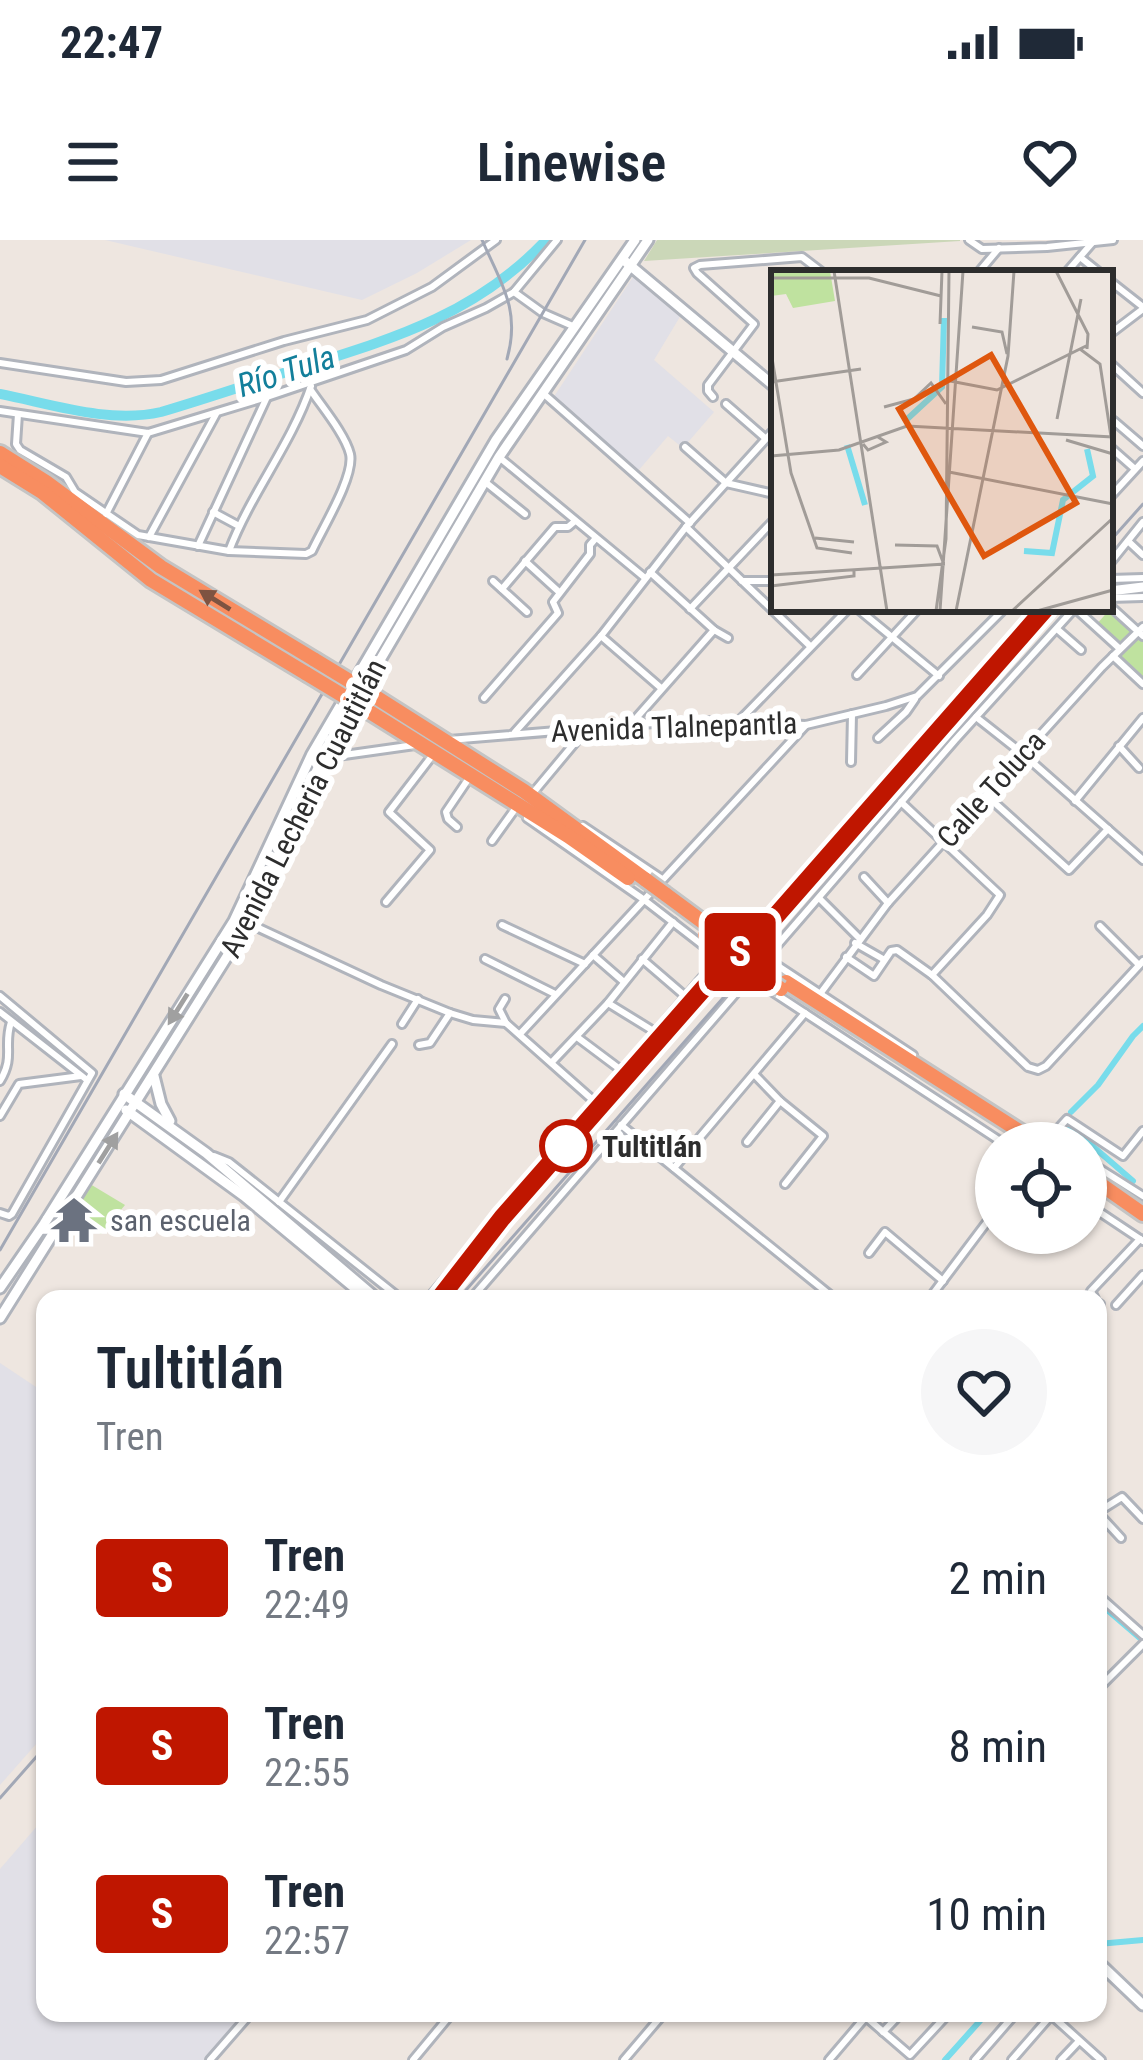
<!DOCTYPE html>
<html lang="es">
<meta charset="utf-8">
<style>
:root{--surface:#fff;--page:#f6f6f7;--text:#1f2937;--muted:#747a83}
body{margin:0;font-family:"Roboto Condensed",sans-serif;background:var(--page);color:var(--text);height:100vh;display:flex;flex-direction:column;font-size:45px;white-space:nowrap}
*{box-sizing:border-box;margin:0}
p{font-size:39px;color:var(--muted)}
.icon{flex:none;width:66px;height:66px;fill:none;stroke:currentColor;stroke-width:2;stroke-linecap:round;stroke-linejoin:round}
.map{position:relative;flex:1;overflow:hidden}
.panel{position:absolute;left:36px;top:1050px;width:1071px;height:732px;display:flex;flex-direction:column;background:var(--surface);border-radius:24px;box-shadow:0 3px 9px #0004}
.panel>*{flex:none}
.badge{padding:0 24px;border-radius:9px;font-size:42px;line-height:78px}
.buttons{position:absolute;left:975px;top:882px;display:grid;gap:24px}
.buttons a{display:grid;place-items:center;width:132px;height:132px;border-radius:50%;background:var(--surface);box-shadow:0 3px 9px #0004;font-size:60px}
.map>.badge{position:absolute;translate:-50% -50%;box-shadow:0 0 0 6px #fff}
.round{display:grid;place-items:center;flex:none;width:126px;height:126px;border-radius:63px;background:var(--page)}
.head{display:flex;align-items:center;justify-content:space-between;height:204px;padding:0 60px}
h1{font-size:57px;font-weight:600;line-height:90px}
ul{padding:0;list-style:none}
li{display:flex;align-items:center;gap:36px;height:168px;padding:0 60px}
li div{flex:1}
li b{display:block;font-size:45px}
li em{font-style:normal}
li .badge{min-width:132px;font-weight:700;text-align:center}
.status{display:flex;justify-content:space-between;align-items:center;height:84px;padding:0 60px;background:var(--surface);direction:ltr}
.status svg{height:33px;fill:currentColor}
header{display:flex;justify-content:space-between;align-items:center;height:156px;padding:0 60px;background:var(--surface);font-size:54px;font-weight:600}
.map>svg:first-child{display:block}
</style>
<div class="status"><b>22:47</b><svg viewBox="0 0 49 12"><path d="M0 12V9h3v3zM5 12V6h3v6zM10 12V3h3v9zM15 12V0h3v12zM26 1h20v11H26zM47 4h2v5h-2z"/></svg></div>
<header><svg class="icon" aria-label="menu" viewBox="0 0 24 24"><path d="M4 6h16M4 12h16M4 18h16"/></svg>Linewise<svg class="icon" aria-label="heart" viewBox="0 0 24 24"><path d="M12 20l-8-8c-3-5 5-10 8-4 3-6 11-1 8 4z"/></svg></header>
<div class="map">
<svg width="1143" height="1820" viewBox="0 0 1143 1820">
<rect width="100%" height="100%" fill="#eee6e0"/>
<!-- industrial -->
<g fill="#e1e0e7">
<path d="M 105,0 L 471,0 L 417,33 L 362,60 Z"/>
<path d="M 633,37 L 681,75 L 654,120 L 714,172 L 683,208 L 668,196 L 638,231 L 553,158 Z"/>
<path d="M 0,1123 L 45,1153 L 45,1494 L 0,1545 Z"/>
<path d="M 45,1577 L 45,1773 L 244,1773 L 204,1820 L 0,1820 L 0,1629 Z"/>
</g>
<!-- green -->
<g fill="#bfe29f">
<path d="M 1111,368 L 1133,388 L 1122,402 L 1116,402 L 1096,385 Z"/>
<path d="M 1139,394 L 1143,398 L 1143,443 L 1114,415 Z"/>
<path d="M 90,944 L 125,965 L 101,994 L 74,975 Z"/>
</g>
<!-- cemetery -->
<path fill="#cbd7b8" d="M 657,0 L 960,0 L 960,1 L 644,21 Z"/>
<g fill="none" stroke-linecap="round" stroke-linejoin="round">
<!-- canal -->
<g stroke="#78dceb" stroke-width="6">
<path d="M 1071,872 L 1098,845 L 1133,796 L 1143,786"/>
<path d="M 1067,884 L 1133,941"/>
<path d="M 1098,1362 L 1141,1399"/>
<path d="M 1098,1704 L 1143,1700"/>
<path d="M 945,1820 L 987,1773"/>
</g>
<!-- river -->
<path stroke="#78dceb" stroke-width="10" d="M 0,154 C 51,164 109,184 161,172 C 205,159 249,144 293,130 C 388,100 475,76 546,0"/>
<defs>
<g id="minor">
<path d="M 969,0 L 982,9 L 1047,7 L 1113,0"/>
<path d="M 1080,17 L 1100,33"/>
<path d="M 978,33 L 999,8"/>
<path d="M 1066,33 L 1092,3"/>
<path d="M 1110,41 L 1143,67"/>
<path d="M 514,52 L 543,73 L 575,87"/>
<path d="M 1110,94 L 1143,69"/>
<path d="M 0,123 L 126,142 L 161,140 L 284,101 L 367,80 L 432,47 L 496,0"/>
<path d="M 1110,123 L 1143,153"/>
<path d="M 544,154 L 690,283"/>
<path d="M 713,157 L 708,151 L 708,145 L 754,84 L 697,33 L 694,28 L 700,25 L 802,17 L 823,33"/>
<path d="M 726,164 L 765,198"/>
<path d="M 0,171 L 148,193 L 267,157 L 406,110 L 443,87 L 486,68 L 514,52 L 557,0"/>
<path d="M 18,174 L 16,204 L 20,210 L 66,237 L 75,252 L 138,295 L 229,311 L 306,314 L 312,311 C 322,289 355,236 350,214 C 345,194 322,167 310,149"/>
<path d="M 1114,181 L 1143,206"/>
<path d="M 685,207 L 726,243 L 774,254"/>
<path d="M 1110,207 L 1135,229"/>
<path d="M 499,217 L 645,338"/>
<path d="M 484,241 L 525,274"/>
<path d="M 1110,257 L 1143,221"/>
<path d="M 213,272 L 239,286"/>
<path d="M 106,274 L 148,193"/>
<path d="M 686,287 L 810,406"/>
<path d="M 149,297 L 216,174"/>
<path d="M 1128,301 L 1143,315"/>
<path d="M 198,306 L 267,157"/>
<path d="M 229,311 C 251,253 291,205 311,146"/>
<path d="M 525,321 L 559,352"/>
<path d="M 1110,323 L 1143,282"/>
<path d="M 650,332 L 714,390 L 728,398"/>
<path d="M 1110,339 L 1143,338"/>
<path d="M 493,341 L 527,372"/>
<path d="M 742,341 L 774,341"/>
<path d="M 502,349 L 555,287 L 568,287 L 575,281"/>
<path d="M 1110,358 L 1143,357"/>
<path d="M 1110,366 L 1143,396"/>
<path d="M 690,369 L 774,280"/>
<path d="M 858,369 L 939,436"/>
<path d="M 1076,369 L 1120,409"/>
<path d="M 1057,389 L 1081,410"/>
<path d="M 601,396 L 661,448"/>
<path d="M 1113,416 L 1143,444"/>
<path d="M 857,435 L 918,369"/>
<path d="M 484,458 L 558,373 L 553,362 L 590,314 L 590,305 L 596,298"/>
<path d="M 976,477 L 1023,514 L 1143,620"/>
<path d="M 739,481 L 848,369"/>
<path d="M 631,484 L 714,390"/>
<path d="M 515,492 L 601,396 L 686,287 L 774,190"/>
<path d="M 878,498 L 906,472 L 915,459"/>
<path d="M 449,500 L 666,482 L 704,481 L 806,485 L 886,466 L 917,456 L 1004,369"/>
<path d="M 1119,506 L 1139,528"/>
<path d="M 323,518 L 415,505"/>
<path d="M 851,522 L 852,474"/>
<path d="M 533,553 L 588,487"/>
<path d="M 986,555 L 1069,630 L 1108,589"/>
<path d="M 1075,561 L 1143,478"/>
<path d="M 901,562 L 1000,655 L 987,675 L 932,735"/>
<path d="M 583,586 L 662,639"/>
<path d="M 457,587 L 448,579 L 446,572 L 469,538"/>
<path d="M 492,601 L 515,569"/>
<path d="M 864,637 L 888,663"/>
<path d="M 819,658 L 859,698"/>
<path d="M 386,662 L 430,610 L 389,572 L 432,516"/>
<path d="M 248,683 L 381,745 L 450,773 L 473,780 L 506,783 L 595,862"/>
<path d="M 502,685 L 585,724"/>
<path d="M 1100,686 L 1139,725"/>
<path d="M 855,703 L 883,719"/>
<path d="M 593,715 L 624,742"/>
<path d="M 846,717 L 874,736 L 891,711 L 897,710 L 932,735 L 1028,827 L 1038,830 L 1046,826 L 1143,721"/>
<path d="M 766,718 L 913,815"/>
<path d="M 485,719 L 555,754"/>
<path d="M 642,719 L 685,756"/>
<path d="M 750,737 L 1003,903"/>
<path d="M 820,754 L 888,663 L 1102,427 L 1143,387"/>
<path d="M 0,756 L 92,833 L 12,974 L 9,976 L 0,973"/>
<path d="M 505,759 L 499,769 L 506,783"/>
<path d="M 608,763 L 655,792"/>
<path d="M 0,772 L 87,840"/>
<path d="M 402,784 L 418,759"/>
<path d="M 520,794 L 806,485"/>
<path d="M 577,797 L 621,830"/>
<path d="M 419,805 L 430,803 L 450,773"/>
<path d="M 552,822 L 608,763 L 673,682"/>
<path d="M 754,834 L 780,861 L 823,896 L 785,944"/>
<path d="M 0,841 C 15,816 3,807 11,782"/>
<path d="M 0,876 L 19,844 L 81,836"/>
<path d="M 621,885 L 835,1059"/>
<path d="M 747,902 L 780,861"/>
<path d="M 1045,903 L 1067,879 L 1123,916 L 1143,891"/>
<path d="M 214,916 L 229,922 L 401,1059"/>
<path d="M 1086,920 L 1143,956"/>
<path d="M 674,928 L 805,773"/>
<path d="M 279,962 L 392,804"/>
<path d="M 1086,963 L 1143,1001"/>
<path d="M 869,1013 L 885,992 L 943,1041"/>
<path d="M 428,1059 L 719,718 L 643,659 L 527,578"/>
<path d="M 471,1059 L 955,500 L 1074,369"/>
<path d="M 929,1059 L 996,970"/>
<path d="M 1095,1059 L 1091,1051 L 1140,999"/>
<path d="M 1098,1063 L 1100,1064"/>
<path d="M 1116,1065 L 1143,1035"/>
<path d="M 1098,1272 L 1122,1257 L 1143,1279"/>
<path d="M 1098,1273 L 1121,1298"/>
<path d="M 1098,1355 L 1143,1395"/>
<path d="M 1098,1449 L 1143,1404"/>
<path d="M 1049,1773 L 1101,1820"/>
<path d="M 866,1777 L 910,1815 L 949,1773"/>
<path d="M 883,1792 L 901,1773"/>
<path d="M 210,1820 L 251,1773"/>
<path d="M 413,1820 L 452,1773"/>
<path d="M 624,1820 L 664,1773"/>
<path d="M 829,1820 L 869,1773"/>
<path d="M 975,1820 L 1016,1773"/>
<path d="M 1012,1820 L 1053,1773"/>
<path d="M 1061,1820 L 1079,1801"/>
</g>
<g id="secondary">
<path d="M 626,22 L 774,146"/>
<path d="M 1110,351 L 1143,347"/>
<path d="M 154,836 L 161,864 L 170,881"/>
<path d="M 124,854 L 206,913 L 377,1059"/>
<path d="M 126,870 L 244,956 L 368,1059"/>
<path d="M 0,1048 L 44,984 L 234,681 L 312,514 L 496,200 L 635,0"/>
<path d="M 0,1078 L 248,683 L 322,519 L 499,217 L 648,0"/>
<path d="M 1098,1722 L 1143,1765"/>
</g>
<g id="motorway">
<path d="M 0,213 L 46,242 L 161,327 L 315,420"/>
<path d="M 0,226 L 42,252 L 151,340 L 307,434"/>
<path d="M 371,454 L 524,551 L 646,640"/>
<path d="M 365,469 L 568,596 L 628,638"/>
<path d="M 665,654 L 711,688"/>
<path d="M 786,742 L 1038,903"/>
<path d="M 1086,934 L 1143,974"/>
</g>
</defs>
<!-- minor casing -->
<use href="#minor" stroke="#b0b4bc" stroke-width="12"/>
<!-- secondary casing -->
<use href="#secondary" stroke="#b0b4bc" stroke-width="15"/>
<!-- motorway casing -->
<use href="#motorway" stroke="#c4c4c4" stroke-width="20"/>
<!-- minor -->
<use href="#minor" stroke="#fff" stroke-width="6"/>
<!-- secondary -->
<use href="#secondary" stroke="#fff" stroke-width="9"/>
<!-- motorway -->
<use href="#motorway" stroke="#f88d60" stroke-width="14"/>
<!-- rail -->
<g stroke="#a2a8b6" stroke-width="3">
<path d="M 482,0 C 501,43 521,70 507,119"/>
<path d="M 1110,301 L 1143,264"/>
<path d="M 0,1010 L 585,0"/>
<path d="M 466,1050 L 767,708"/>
<path d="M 439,1059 L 502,978 L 704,748 L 767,686 L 1045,369"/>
<path d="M 0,1558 L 45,1507"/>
</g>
<defs>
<g id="motorway-bridge">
<path d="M 315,420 L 371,454"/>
<path d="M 307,434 L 365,469"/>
<path d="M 646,640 L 665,654"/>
<path d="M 711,688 L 733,704"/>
<path d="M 705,695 L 781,749"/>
</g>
</defs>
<!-- motorway-bridge casing -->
<use href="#motorway-bridge" stroke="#c4c4c4" stroke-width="20" stroke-linecap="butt"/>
<!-- motorway-bridge -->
<use href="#motorway-bridge" stroke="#f88d60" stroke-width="14"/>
</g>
<!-- one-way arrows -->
<defs><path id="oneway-solid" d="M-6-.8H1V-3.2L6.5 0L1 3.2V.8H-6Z" transform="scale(3)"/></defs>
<use fill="#7e5341" href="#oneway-solid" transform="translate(215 360) rotate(-148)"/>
<g fill="#a0a0a0">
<use href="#oneway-solid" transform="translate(178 769) rotate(122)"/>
<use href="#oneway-solid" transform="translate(108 908) rotate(-58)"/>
</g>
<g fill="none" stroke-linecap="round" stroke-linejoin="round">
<defs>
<path id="line" d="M 439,1059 L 502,978 L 704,748 L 767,686 L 1045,369"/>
</defs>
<!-- line casing -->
<use href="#line" stroke="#fff" stroke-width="27"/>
<!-- line -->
<use href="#line" stroke="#bf1600" stroke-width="18"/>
</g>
<!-- icons -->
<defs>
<symbol id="temple-bare" viewBox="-9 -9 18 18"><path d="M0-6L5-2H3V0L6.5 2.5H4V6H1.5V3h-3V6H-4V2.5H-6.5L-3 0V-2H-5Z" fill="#6b7280" stroke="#fff" stroke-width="2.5" paint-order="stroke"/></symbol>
</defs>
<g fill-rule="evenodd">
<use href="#temple-bare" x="41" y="947" width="66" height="66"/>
</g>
<!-- markers -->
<circle fill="#fff" stroke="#bf1600" stroke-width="6" cx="566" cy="906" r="24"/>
<g text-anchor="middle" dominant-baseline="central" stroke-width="12" stroke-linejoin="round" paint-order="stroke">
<!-- street labels -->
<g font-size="30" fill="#2d2d2d" stroke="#fff">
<text transform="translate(674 487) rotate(-2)">Avenida Tlalnepantla</text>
<text transform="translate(991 549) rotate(-48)">Calle Toluca</text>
<text transform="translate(303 568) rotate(-63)">Avenida Lecheria Cuautitlán</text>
</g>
<!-- stop labels -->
<g font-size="30" font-weight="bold" fill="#2d2d2d" stroke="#fff" text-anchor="start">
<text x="602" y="906">Tultitlán</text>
</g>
<!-- worship labels -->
<g font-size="30" fill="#5b616d" stroke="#fff" text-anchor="start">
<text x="110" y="980">san escuela</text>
</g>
<!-- water labels -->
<g font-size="33" font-style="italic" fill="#137f9b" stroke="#fff">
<text transform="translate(286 131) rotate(-18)">Río Tula</text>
</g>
</g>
<!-- overview -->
<g transform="translate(771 30)">
<rect width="342" height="342" fill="#eee6e0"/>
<path d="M 0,1 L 59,1 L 64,31 L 22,38 L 15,24 L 0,26 Z" fill="#bfe29f"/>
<path fill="none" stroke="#78dceb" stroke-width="6" d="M 133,152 L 171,117 L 173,48M 76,175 L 94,235M 253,281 L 281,283 L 292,230 L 322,206 L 316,179"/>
<path fill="none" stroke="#a19c98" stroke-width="3" d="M 63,1 L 116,341M 285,1 L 317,64 L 316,79M 0,8 L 98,8 L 170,26M 169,54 L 171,1M 201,57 L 231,62 L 236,84M 309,79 L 329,94 L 342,180M 0,82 L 20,203 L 46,278 L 81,283M 179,111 L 226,120 L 317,75M 0,112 L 90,99M 113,137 L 143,129 L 160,113 L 175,134M 286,149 L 310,29M 295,170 L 342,184M 92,174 L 97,180 L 115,172 L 107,167M 0,186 L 68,180 L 136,156 L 342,167M 178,202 L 342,234M 44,268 L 83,272M 124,275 L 166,276 L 172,292M 0,305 L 174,294M 0,316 L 83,306 L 83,299M 165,341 L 175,269 L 178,1M 169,341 L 192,1M 185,341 L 237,86 L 243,1M 241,341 L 342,248M 266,341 L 342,320"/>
<path fill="#df570e" fill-opacity="0.15" stroke="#df570e" stroke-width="6" d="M 220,85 L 305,233 L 213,286 L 128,139 Z"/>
<rect width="342" height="342" fill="none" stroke="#2d2d2d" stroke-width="6"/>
</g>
</svg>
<div class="buttons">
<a><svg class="icon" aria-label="locate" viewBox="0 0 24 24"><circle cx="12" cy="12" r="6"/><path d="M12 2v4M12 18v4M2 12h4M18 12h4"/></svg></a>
</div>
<b class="badge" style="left:740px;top:712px;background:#bf1600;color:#fff">S</b>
<section class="panel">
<div class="head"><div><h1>Tultitlán</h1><p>Tren</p></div><a class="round"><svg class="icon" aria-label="heart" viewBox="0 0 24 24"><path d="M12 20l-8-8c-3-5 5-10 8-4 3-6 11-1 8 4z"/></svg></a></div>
<ul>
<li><span class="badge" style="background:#bf1600;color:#fff">S</span><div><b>Tren</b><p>22:49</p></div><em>2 min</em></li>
<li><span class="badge" style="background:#bf1600;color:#fff">S</span><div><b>Tren</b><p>22:55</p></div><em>8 min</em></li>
<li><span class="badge" style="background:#bf1600;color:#fff">S</span><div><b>Tren</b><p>22:57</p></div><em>10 min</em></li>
</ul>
</section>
</div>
